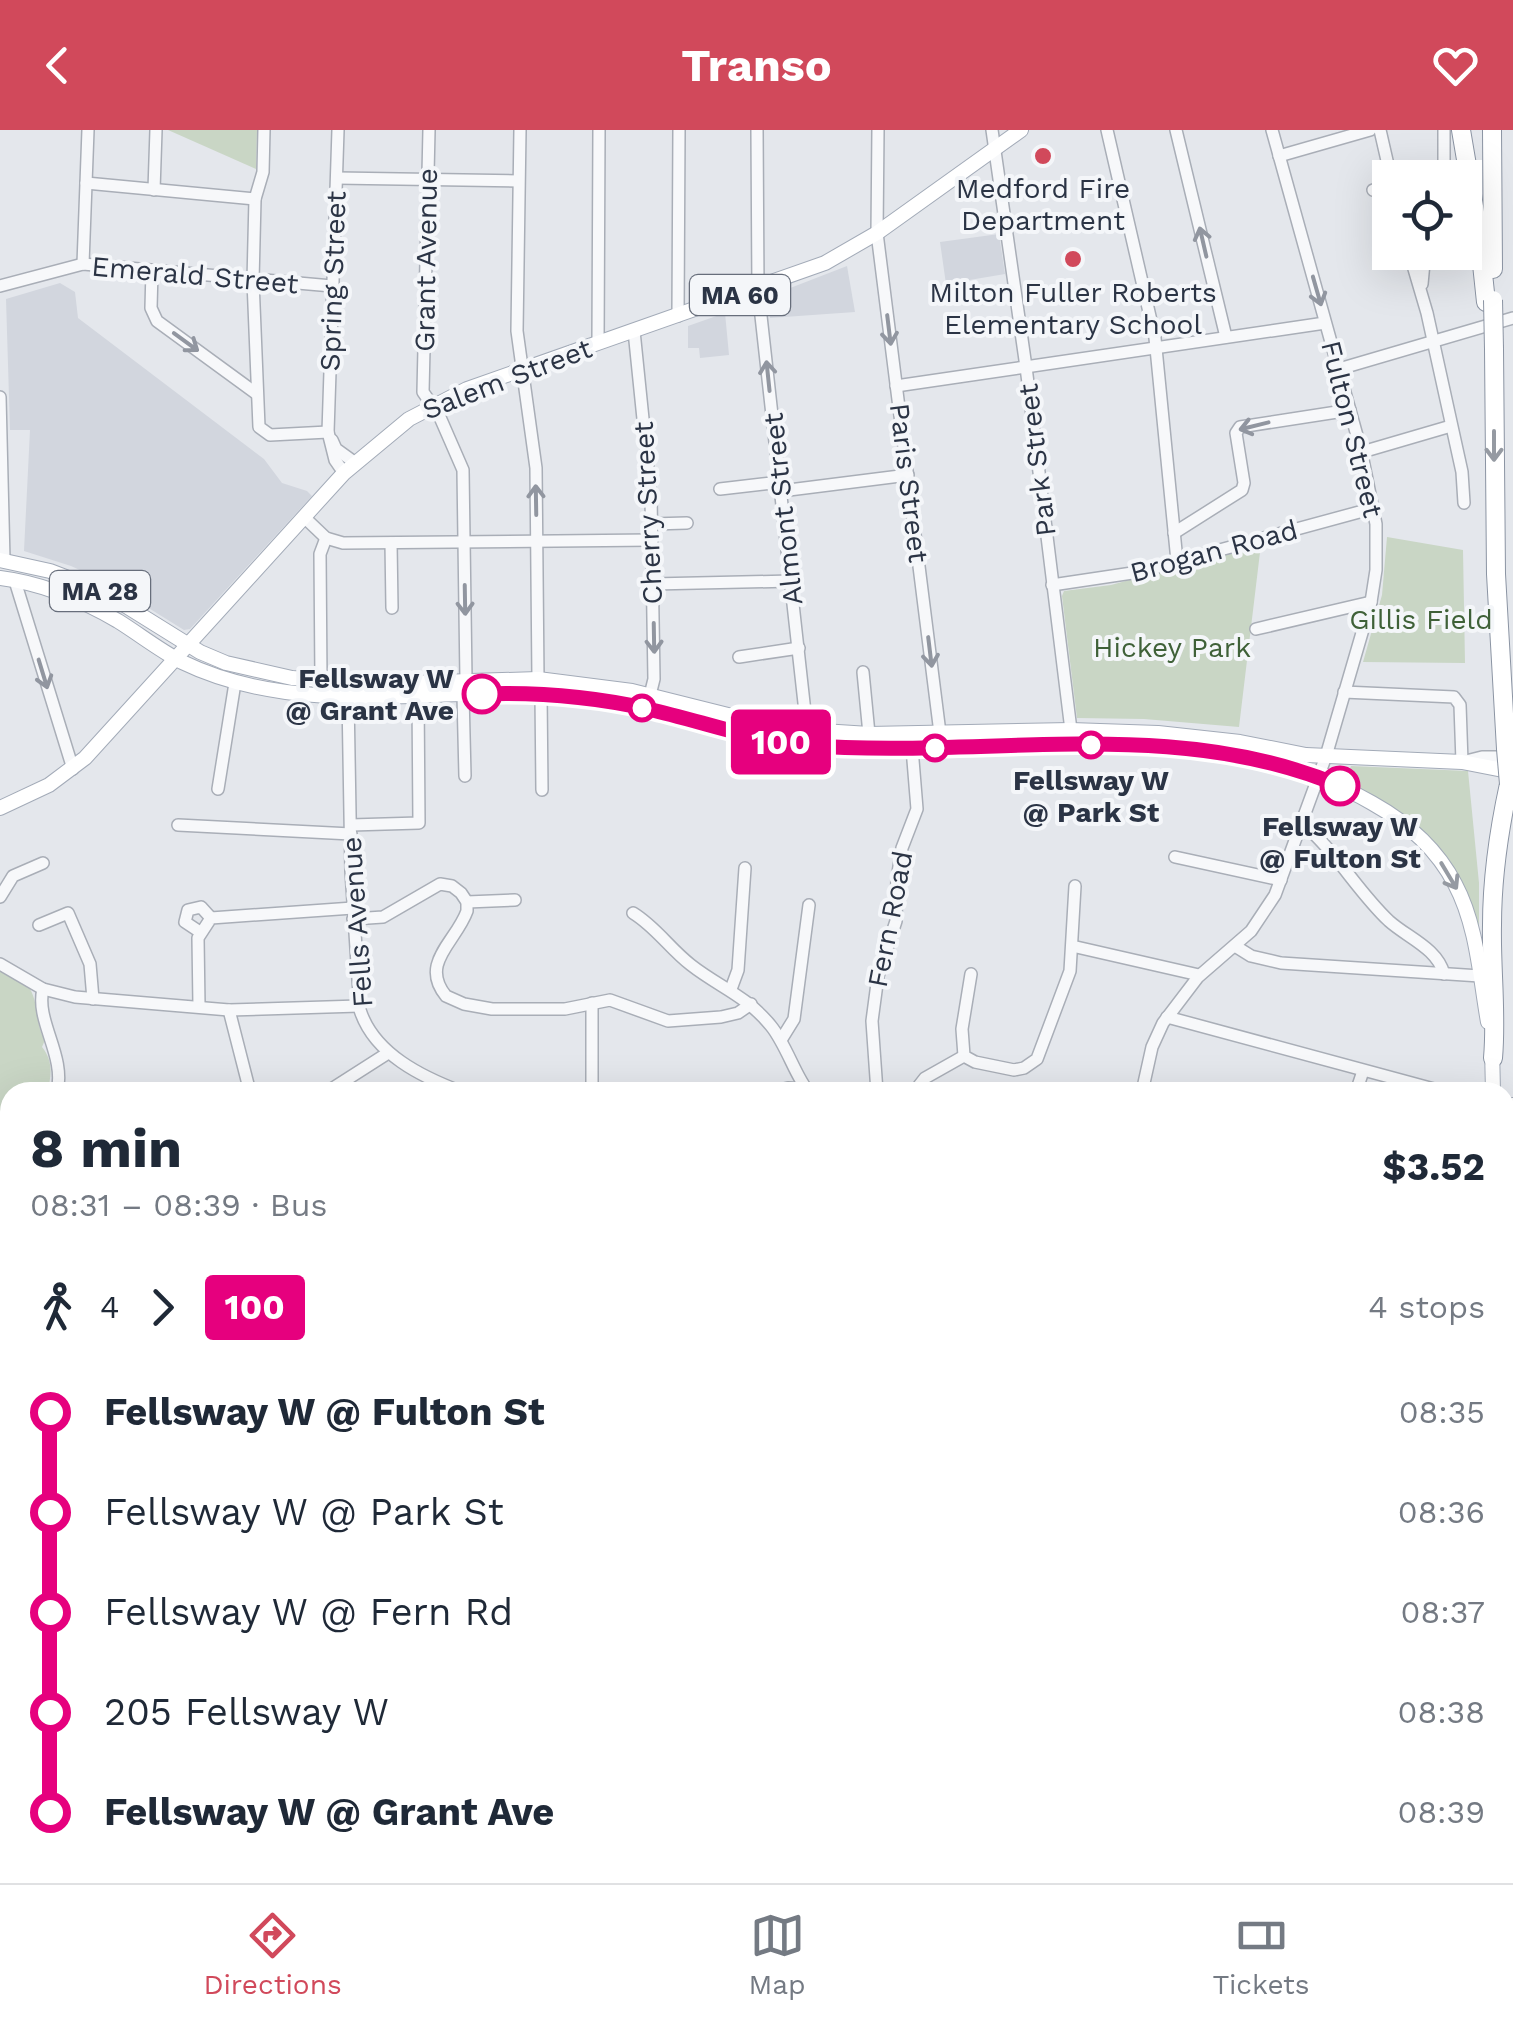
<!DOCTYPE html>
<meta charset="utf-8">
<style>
:root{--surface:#fff;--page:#f6f6f7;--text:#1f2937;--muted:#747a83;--line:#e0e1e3;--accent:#d1495b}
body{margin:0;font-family:"Work Sans",sans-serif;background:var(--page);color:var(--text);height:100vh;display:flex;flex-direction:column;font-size:38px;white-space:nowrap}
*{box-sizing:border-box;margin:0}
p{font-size:32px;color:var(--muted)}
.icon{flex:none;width:55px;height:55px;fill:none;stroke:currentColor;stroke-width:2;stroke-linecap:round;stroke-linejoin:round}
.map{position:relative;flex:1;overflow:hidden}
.sheet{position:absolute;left:0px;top:952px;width:1515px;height:802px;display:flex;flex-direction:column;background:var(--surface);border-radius:30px 30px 0 0;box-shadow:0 10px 40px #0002}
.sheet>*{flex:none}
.badge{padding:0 20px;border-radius:8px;font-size:35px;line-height:65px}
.fabs{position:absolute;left:1372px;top:30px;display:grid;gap:20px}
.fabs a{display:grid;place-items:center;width:110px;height:110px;border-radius:0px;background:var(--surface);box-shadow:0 10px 40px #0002;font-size:50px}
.map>.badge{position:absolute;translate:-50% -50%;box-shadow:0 0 0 5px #fff}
.legs{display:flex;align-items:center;gap:15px;height:110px;padding:0 30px;font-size:32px}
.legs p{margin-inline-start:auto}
.headline{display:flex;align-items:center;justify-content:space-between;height:170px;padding:0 30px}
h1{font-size:55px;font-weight:700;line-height:75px}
ul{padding:0 30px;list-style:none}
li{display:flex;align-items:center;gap:35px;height:100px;font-size:38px}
li i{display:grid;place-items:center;width:15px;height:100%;margin:0 12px;background:currentColor}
li i::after{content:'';width:25px;height:25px;margin:-12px;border:8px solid;border-radius:50%;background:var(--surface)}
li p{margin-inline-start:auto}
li:first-child i{background:linear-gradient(#0000 50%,currentColor 0)}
li:last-child i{background:linear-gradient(currentColor 50%,#0000 0)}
header{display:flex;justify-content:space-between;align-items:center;height:130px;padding:0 30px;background:var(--accent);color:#fff;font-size:45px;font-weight:700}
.dock{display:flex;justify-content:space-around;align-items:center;height:140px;border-top:2px solid var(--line);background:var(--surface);font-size:28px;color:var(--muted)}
.dock a{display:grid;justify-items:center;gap:5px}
.dock .current{color:var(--accent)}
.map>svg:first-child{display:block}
</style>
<header><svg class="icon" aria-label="back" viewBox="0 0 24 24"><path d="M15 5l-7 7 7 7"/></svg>Transo<svg class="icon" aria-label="heart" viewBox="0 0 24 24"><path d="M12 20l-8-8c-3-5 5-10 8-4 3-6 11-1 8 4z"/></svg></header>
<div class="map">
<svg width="1513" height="1753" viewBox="0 0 1513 1753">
<rect width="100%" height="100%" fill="#e4e7ec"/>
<!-- built -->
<g fill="#d2d6de">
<path d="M 999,104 L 1005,144 L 946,154 L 940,112 Z"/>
<path d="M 847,136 L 855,182 L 770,188 L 767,167 Z"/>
<path d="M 60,153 L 75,162 L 78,188 L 264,329 L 282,353 L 307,361 L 312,366 L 190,499 L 184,500 L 110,454 L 71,436 L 24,421 L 30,300 L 10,300 L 6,169 Z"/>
<path d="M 725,183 L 729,225 L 700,228 L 699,218 L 688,218 L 688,196 Z"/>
</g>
<!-- green -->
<g fill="#c9d6c5">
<path d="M 168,0 L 257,0 L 256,39 Z"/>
<path d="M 1387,407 L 1463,420 L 1465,533 L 1363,532 L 1382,465 Z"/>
<path d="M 1261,414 L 1239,597 L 1144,589 L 1077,588 L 1062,466 L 1064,461 L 1111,455 Z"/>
<path d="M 1351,636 L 1468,641 L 1479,753 L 1479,817 L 1461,754 L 1371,666 L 1344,652 Z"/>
<path d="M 0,841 C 9,846 24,850 30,859 C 39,874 35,895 45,910 L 42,917 C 53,930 52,946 47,962 L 10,962 L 10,1017 L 5,1017 L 0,1023 Z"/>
<path d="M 1505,1603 L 1513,1682 L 1513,1753 L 1416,1753 L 1413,1745 L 1505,1745 Z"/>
</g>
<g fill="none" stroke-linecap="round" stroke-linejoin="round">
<defs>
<g id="minor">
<path d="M 264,0 L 263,42 L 255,69 L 253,151 L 259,297 L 270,305 L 328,302"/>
<path d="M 338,0 L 328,302 L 335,330 L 344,343"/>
<path d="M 429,0 L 423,262 L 439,285 L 463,340 L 466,550"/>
<path d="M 520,0 L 517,201 L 536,338 L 538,549"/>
<path d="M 757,0 L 758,159 L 807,600"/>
<path d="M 878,0 L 877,103 L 940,603"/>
<path d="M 992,0 L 1026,237 L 1071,600"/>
<path d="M 1107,0 L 1155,208 L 1177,431"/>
<path d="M 1176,0 L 1226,207"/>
<path d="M 1380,0 L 1391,48"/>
<path d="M 1444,0 L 1444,48"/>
<path d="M 1279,26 L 1370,0"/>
<path d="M 337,48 L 518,51"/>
<path d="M 86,53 L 255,69"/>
<path d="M 154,60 L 156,0"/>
<path d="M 1373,60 L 1390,56"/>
<path d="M 1409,122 L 1427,183 L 1462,342 L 1464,373"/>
<path d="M 83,134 L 88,0"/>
<path d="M 152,140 L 151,178 L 157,191 L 257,264"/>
<path d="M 1422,154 L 1425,122"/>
<path d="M 0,156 L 83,134 L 332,156"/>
<path d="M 678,186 L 679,0"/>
<path d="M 634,201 L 651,367 L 654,549 L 650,565"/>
<path d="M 598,213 L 599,0"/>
<path d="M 1339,239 L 1513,188"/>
<path d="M 896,256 L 1325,193"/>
<path d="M 0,267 L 4,430"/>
<path d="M 332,310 L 336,319 L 354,332"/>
<path d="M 1362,322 L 1451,296"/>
<path d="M 720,359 L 780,352"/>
<path d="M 781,361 L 908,345"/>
<path d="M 305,388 L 326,408 L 343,413 L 652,410"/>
<path d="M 652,394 L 687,393"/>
<path d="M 1174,403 L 1242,360 L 1244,353 L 1236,303 L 1240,297 L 1350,280"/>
<path d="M 391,413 L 392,478"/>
<path d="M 15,451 L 73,639"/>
<path d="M 653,454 L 791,451"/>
<path d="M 1052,455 L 1139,442 L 1374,378"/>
<path d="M 1256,499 L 1371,472"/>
<path d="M 739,527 L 799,518"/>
<path d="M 863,542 L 869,604"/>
<path d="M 321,551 L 320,424 L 326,408"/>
<path d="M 1344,562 L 1454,567 L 1460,575 L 1462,632 L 1482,627 L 1510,627"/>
<path d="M 541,564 L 542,660"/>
<path d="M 463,565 L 465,646"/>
<path d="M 348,568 L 351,741 L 360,880 C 374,924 422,947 462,962"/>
<path d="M 218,659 L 235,553"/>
<path d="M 1301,692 C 1335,720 1357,761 1389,791 C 1408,808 1437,818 1444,844"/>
<path d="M 178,695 L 351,704"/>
<path d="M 351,695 L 419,693 L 418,567"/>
<path d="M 1175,727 L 1281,750"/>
<path d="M 0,767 L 13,746 L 43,733"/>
<path d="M 467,772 L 515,770"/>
<path d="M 633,783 C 656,797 670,819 691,835 C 719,857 747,866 771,896 C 786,914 797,950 809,962"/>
<path d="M 353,789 L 383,787 L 440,754 L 452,756 L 461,763 L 467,772 L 467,781 C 456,812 419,833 446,866 L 464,874 L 492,879 L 565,879 L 610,870 L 668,891 L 721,887 L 738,883 L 751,874"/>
<path d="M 39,795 L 68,783 L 90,834 L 93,869"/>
<path d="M 200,802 L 185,792 L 188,780 L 201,777 L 211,788"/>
<path d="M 1072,816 L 1199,845"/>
<path d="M 1235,816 L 1251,826 L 1281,833 L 1480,846"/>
<path d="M 0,834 L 43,859 L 75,867 L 229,880 L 359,876"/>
<path d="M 971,844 L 962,899 L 964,926 L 975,932 L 1014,940 L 1024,938 L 1037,929 L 1070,841 L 1075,756"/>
<path d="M 43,859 C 35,891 66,925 57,962"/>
<path d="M 731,859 L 738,840 L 745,738"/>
<path d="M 592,873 L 592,962"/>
<path d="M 199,876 L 198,808 L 211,788 L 353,778"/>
<path d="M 229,880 L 250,962"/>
<path d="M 1167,887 L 1445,962"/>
<path d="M 781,910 L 794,889 L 809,775"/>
<path d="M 327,962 L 388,923"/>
<path d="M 588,962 L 618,962"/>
<path d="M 772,962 L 788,958 L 804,959"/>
<path d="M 877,962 L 872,891 L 878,846 L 896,791 L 897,749 L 902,718 L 917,679 L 912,618"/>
<path d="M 914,962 L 925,948 L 964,926"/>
<path d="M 1142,962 L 1152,917 L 1163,893 L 1198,847 L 1251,801 L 1275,765 L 1326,626 L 1371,472 L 1376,440 L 1376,394 L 1361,320 L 1272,0"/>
<path d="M 1356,962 L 1363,941"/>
<path d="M 0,1040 L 10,1029"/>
<path d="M 0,1124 L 10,1142"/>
<path d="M 0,1341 L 10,1330"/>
<path d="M 0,1581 L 10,1591"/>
<path d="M 0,1652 L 10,1642"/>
<path d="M 0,1742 L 10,1733"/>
<path d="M 298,1745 L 299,1753"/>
<path d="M 389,1745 L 389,1753"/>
<path d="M 664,1745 L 670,1753"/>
<path d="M 1341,1745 L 1343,1753"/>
<path d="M 1042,1749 L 1062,1753"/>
<path d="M 89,1753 L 98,1745"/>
<path d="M 705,1753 L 708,1745"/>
<path d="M 779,1753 L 781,1745"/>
<path d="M 1088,1753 L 1090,1745"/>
<path d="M 1177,1753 L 1179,1745"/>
<path d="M 1261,1753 L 1262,1745"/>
</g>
<g id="major">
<path d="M 0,430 L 50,441 L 102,461 L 200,522 L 226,533 L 292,548 L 376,554 L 538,549 L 632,561 L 756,592 L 807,600 L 869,604 L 1071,600 L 1158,603 L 1240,612 L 1306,625 L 1462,632 L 1513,642"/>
<path d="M 0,448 C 41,453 82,470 118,491 C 139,504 159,520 182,532 C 215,548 249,557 286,562 C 378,575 470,557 563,566 C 655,574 742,611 835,617 C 1012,630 1209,579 1372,673 C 1406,692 1437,719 1455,754 C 1477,795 1480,847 1488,892"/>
<path d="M 0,678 L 49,655 L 85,628 L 344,343 L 409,289 L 467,259 L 825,133 L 877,103 L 1021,0"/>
<path d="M 1492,918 L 1493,962"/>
<path d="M 1505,985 L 1513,975"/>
<path d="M 1505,1111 L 1513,1121"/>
<path d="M 1505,1413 L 1513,1407"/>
<path d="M 1424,1745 L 1428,1753"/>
<path d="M 1460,1745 L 1465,1753"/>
</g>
<g id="highway">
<path d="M 1461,0 L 1479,106 L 1486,172"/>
<path d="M 1492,0 L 1493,139"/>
<path d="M 1494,219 L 1496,444 L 1506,619"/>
<path d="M 1493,928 C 1497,883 1491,839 1492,795 C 1492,748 1499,700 1509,654"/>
<path d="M 1505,1185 L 1513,1285"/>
</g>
</defs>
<!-- minor casing -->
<use href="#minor" stroke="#a9aeb7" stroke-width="14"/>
<!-- major casing -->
<use href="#major" stroke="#a3abb8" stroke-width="16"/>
<!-- highway casing -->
<use href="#highway" stroke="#8b94a3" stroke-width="20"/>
<!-- minor -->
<use href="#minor" stroke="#f7f8fa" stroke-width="11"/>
<!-- major -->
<use href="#major" stroke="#fff" stroke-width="14"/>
<!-- highway -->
<use href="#highway" stroke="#fff" stroke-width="18"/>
<defs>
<g id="highway-bridge">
<path d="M 1493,170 L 1494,219"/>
<path d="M 1506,619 L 1509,654"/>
</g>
</defs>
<!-- highway-bridge casing -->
<use href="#highway-bridge" stroke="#8b94a3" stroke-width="20" stroke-linecap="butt"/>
<!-- highway-bridge -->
<use href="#highway-bridge" stroke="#fff" stroke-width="18"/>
</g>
<!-- one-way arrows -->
<defs><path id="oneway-shaft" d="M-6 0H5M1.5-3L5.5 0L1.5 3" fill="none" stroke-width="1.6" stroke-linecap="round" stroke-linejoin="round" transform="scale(2.5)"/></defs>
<g stroke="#9196a0">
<use href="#oneway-shaft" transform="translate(1203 112) rotate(-103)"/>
<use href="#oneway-shaft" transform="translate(1317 161) rotate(74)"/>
<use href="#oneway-shaft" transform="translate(889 200) rotate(83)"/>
<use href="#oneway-shaft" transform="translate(186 212) rotate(36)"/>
<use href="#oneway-shaft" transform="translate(768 246) rotate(-96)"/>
<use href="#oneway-shaft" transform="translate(1254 296) rotate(166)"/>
<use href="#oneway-shaft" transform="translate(536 370) rotate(-91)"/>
<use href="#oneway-shaft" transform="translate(465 470) rotate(89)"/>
<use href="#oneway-shaft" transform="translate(654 508) rotate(89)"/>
<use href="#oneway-shaft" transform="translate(930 522) rotate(83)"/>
<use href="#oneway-shaft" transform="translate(43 544) rotate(73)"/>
</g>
<g stroke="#959aa2">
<use href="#oneway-shaft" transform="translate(1494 316) rotate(90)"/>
<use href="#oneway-shaft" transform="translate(1449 746) rotate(59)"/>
</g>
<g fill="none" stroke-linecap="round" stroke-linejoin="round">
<defs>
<path id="line-1" d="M 482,564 C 538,562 594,567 648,579 C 701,591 751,610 804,615 C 981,630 1171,584 1340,656"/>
</defs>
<!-- line-1 casing -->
<use href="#line-1" stroke="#fff" stroke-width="22"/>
<!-- line-1 -->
<use href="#line-1" stroke="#e6007e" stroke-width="15"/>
</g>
<!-- markers -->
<g fill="#d1495b" stroke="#f4f6f9" stroke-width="4">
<circle cx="1043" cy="26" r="10"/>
<circle cx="1073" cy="129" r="10"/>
</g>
<g fill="#fff" stroke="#e6007e" stroke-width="5">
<circle cx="482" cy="564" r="18"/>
<circle cx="642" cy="578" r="12"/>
<circle cx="1091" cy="615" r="12"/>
<circle cx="935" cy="618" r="12"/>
<circle cx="1340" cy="656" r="18"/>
</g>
<g text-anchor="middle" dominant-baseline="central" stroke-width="8" stroke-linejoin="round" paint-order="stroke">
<!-- shield labels -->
<g fill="#f4f6f9" stroke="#676e7b" stroke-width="2.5">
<rect x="690" y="145" width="100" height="40" rx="8"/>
<rect x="50" y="441" width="100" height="40" rx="8"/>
</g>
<g font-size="25" font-weight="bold" fill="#2b3445">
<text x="740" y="165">MA 60</text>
<text x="100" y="461">MA 28</text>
</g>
<!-- poi labels -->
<g font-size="28" fill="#2b3445" stroke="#f4f6f9">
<text x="1043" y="58">Medford Fire<tspan x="1043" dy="32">Department</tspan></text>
<text x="1073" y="162">Milton Fuller Roberts<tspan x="1073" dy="32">Elementary School</tspan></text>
</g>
<!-- street labels -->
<g font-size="28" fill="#2b3445" stroke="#f4f6f9">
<text transform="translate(426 130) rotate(-89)">Grant Avenue</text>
<text transform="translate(195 145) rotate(5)">Emerald Street</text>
<text transform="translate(333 151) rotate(-88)">Spring Street</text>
<text transform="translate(507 249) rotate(-21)">Salem Street</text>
<text transform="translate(1352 299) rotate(76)">Fulton Street</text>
<text transform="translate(1037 330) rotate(-97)">Park Street</text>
<text transform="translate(909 353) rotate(83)">Paris Street</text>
<text transform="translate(783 379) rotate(-96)">Almont Street</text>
<text transform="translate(648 383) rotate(-93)">Cherry Street</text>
<text transform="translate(1214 421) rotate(-15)">Brogan Road</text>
<text transform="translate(890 789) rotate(-79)">Fern Road</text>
<text transform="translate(357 792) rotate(-94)">Fells Avenue</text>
</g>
<!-- park labels -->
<g font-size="28" fill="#3f6138" stroke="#f4f6f9">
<text x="1421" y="489">Gillis Field</text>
<text x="1172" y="517">Hickey Park</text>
</g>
<!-- stop labels -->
<g font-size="28" font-weight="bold" fill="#2b3445" stroke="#f4f6f9">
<text x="454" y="548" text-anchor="end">Fellsway W<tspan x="454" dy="32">@ Grant Ave</tspan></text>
<text x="1091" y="650">Fellsway W<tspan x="1091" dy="32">@ Park St</tspan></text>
<text x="1340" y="696">Fellsway W<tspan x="1340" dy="32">@ Fulton St</tspan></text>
</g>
</g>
</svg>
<div class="fabs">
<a><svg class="icon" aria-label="locate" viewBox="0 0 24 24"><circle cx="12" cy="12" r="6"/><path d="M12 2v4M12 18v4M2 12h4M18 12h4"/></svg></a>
</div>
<b class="badge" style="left:781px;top:612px;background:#e6007e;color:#fff">100</b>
<section class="sheet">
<div class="headline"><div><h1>8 min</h1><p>08:31 – 08:39 · Bus</p></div><b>$3.52</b></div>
<div class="legs"><svg class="icon" aria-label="walk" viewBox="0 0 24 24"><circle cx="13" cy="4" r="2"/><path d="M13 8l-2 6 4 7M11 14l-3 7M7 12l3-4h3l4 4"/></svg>4<svg class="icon" aria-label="forward" viewBox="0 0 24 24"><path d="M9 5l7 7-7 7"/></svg><b class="badge" style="background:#e6007e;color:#fff">100</b><p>4 stops</p></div>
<ul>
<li><i style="color:#e6007e"></i><b>Fellsway W @ Fulton St</b><p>08:35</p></li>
<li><i style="color:#e6007e"></i><span>Fellsway W @ Park St</span><p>08:36</p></li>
<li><i style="color:#e6007e"></i><span>Fellsway W @ Fern Rd</span><p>08:37</p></li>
<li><i style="color:#e6007e"></i><span>205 Fellsway W</span><p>08:38</p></li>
<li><i style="color:#e6007e"></i><b>Fellsway W @ Grant Ave</b><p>08:39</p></li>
</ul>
</section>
</div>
<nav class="dock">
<a class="current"><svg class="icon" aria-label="directions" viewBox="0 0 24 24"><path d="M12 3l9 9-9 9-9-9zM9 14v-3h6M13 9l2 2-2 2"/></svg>Directions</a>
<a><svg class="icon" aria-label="map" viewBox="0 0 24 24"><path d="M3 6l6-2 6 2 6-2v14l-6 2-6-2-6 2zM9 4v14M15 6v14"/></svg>Map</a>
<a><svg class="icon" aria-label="tickets" viewBox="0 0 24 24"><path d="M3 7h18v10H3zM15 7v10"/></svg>Tickets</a>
</nav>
